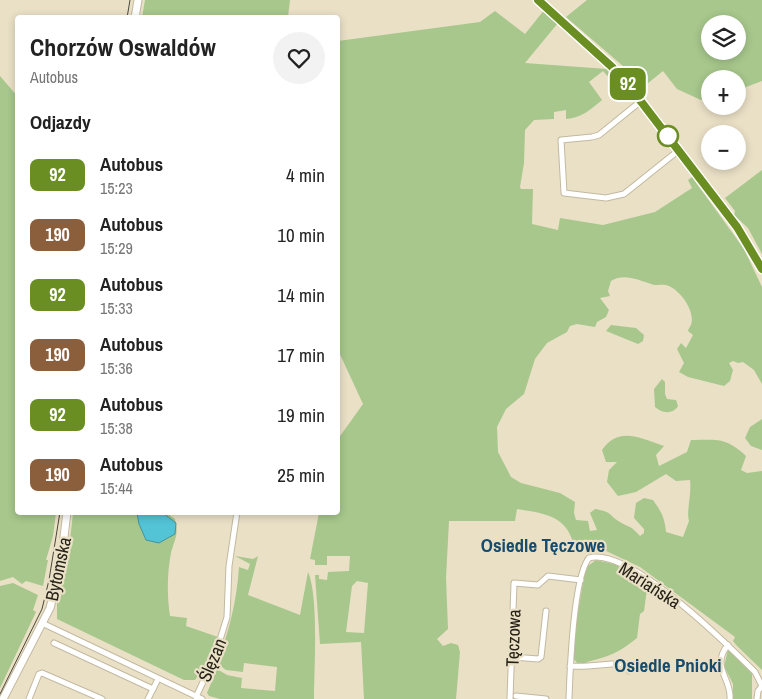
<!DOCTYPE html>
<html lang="pl">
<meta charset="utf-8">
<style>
:root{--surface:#fff;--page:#f2f2f2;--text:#222;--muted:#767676}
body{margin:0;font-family:"Archivo Narrow",sans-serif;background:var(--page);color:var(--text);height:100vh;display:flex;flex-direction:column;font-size:19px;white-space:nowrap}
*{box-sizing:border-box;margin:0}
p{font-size:16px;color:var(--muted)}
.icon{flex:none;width:28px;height:28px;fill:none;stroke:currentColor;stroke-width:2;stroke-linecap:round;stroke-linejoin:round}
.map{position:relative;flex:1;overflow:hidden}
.sheet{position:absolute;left:15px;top:15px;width:325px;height:500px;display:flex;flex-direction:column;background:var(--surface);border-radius:5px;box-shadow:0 2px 8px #0003}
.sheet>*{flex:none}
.badge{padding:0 10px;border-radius:8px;font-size:18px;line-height:32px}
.tools{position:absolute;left:701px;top:15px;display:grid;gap:10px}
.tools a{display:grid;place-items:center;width:45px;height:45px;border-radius:50%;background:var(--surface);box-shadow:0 2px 8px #0003;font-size:25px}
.map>.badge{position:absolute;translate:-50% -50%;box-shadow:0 0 0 2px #fff}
h2{padding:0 15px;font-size:19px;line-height:45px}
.round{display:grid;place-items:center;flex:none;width:52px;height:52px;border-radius:26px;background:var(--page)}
.overview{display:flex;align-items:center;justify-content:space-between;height:85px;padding:0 15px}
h1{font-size:24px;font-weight:700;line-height:38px}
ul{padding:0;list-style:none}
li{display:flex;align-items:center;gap:15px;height:60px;padding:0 15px}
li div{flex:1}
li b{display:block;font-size:19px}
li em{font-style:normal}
li .badge{min-width:55px;font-weight:700;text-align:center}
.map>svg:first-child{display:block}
</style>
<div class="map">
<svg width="762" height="699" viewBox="0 0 762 699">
<rect width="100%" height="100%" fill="#eae0c6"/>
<!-- green -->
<g fill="#a7c78c" fill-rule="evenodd">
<path d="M 145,0 L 290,0 L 288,17 L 142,17 Z"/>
<path d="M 587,0 L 762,0 L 762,81 L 746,87 L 740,95 L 738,95 L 738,79 L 710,79 L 710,93 L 701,100 L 677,89 L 663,71 L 642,88 L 623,66 L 566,17 ZM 710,24 L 738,24 L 738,51 L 710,51 Z"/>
<path d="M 545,9 L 558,23 L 525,63 L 607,69 L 626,86 L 632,99 L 630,101 L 603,71 L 589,82 L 602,100 C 590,110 581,118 566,119 L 566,110 L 554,112 L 554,119 L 534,120 L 525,130 L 524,163 L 520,187 L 521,189 L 533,189 L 532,224 L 558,230 L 560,218 L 603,225 L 655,212 L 692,188 L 688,180 L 692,177 L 744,249 L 762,287 L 762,384 L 754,370 L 743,362 L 738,363 L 733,361 L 729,363 L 733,370 L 730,381 L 724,386 L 688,377 L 679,372 L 684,363 L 677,349 L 681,343 L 686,348 L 693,335 L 688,331 C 688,329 690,327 691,325 C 696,311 679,288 666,285 C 662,284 656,286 651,284 C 638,280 624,273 611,281 L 608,291 L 610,296 L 600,298 L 609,310 L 606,317 L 597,322 L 595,327 L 577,324 L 570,326 L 567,332 L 547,343 L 535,359 L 524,394 L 506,409 L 497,427 L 498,452 L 511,477 L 521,483 L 560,493 L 575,502 L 574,513 L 576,520 L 588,521 L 590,531 L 597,530 L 590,513 L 595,509 C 613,512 608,515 620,522 C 632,529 630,525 640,536 L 644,533 L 644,529 L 634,518 L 636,503 L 644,498 L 653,500 C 661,511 665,518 666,532 L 683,537 L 689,521 C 686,511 692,494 690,480 L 676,481 L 666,474 L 636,492 L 618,496 L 607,482 L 609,470 L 617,462 L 606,462 L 602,450 C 619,426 640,438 664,446 L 656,455 L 659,466 L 687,452 L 691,440 C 718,440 725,437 746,456 L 741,470 L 747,473 L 762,471 L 762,670 L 737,646 L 733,641 L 735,637 L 640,567 L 602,549 L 583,552 L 581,543 L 573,543 C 566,515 542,513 517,509 L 515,521 L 449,521 L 446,578 L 448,629 L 437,639 L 443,646 L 451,643 L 458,645 L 460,652 L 456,699 L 364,699 L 361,642 L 320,644 L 315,575 L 319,575 L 319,579 L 327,580 L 328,572 L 349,571 L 350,556 L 327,556 L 327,565 L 315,565 L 315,560 L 310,559 L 319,513 L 338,512 L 338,439 L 363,404 L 338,350 L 338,41 L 480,22 L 495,11 L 525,34 ZM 357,581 L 368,583 L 364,633 L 346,632 L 352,586 Z"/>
<path d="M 0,76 L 18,97 L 18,512 L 56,513 L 53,536 L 46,560 L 48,560 L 43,586 L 26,581 L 22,584 L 13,577 L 0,581 Z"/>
<path d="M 762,170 L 762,254 L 748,228 L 734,215 L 735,211 L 725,198 Z"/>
<path d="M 611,325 L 636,328 L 644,335 L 643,341 L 638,344 L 606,331 Z"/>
<path d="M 662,379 L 665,382 L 665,394 L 667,399 L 676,400 L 678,406 C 673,415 661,413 655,407 L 654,389 Z"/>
<path d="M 762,419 L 762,450 L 751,446 L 745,438 L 750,427 Z"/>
<path d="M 73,513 L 167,513 L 175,519 C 179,535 175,538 171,553 C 167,573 167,596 170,616 L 187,618 L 186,626 L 218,637 L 205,666 L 195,680 L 184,680 L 57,619 L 57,599 L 67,567 Z"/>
<path d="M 235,556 L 253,559 L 258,556 L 248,595 L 300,615 L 308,572 C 319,597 314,669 314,699 L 220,699 L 209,696 L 207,693 L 217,669 L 227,675 L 242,678 L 241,688 L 275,691 L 277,667 L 244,663 L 243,672 L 226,670 L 217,663 C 229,632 237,600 239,567 L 248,570 L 250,564 Z"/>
<path d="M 596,560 L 614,564 L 648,582 L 644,611 L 640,614 L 637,638 C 620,652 608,657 587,662 L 585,665 L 578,664 L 573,658 L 576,624 L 585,571 L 588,566 Z"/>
<path d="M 13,583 L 38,595 L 33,610 L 36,612 L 0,688 L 0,586 Z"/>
<path d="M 728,650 L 752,672 L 752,699 L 733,699 L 733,684 L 724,666 Z"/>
</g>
<!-- water -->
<path fill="#53c3d6" stroke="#46939d" d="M 137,513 L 163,513 L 176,523 L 175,534 L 159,543 L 146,540 L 139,524 Z"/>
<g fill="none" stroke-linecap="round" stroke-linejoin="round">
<defs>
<g id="minor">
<path d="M 538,0 L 611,67 L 633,91 L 737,227 L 762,269"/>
<path d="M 641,101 L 599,135 L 592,137 L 561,140 L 564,193 L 606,198 L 624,194 L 679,150"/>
<path d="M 42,623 L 202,699"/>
<path d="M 54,643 L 153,689"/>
<path d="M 728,645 C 710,666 732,679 730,699"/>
<path d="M 513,657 L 538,659 L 541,657 L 546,611"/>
<path d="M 570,666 C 591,668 609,662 630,664 L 629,671"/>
<path d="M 516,696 L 546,699"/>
<path d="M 196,697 L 215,656 L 227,617 L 229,566 L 237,512"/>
<path d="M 29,699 L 39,674 L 42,673 L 102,699"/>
<path d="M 148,699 L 158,679"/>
<path d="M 510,699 L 514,583 L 538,585 L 548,576 L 581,580"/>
<path d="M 569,699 C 570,671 573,578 589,558 C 628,546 727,644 755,672 L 762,686"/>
<path d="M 757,699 L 758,691 L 762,686"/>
</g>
<g id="major">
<path d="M 135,18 L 138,0"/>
<path d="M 3,699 L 50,608 L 60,570 L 67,512"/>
</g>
</defs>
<!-- minor casing -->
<use href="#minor" stroke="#c3b9a0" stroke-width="7"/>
<!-- major casing -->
<use href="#major" stroke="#c3b9a0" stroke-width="9"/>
<!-- minor -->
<use href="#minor" stroke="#fff" stroke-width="5"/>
<!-- major -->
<use href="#major" stroke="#fff" stroke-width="7"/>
<!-- tram -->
<g stroke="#4c473b" stroke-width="1">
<path d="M 127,18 L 130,0"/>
<path d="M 0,694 L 42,609 L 49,580 L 60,512"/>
</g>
</g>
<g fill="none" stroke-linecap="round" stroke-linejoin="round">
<defs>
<path id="line" d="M 538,0 L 612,67 L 633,91 L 737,227 L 762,269"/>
</defs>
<!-- line casing -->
<use href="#line" stroke="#fff" stroke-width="11"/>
<!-- line -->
<use href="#line" stroke="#6b8e23" stroke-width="8"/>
</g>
<!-- markers -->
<circle fill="#fff" stroke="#6b8e23" stroke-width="2.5" cx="668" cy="136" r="10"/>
<g text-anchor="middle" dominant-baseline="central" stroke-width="4.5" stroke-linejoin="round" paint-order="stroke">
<!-- street labels -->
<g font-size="18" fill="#262219" stroke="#eae0c6">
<text transform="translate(58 569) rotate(-78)">Bytomska</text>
<text transform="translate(650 585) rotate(33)">Mariańska</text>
<text transform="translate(513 638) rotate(-88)">Tęczowa</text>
<text transform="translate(212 660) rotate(-67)">Ślęzan</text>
</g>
<!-- neighbourhood labels -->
<g font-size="19" font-weight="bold" fill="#174b6e" stroke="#eae0c6">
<text x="543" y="545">Osiedle Tęczowe</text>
<text x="668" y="665">Osiedle Pnioki</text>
</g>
</g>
</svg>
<div class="tools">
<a><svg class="icon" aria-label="layers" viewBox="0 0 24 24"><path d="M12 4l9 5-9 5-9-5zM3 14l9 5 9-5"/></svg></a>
<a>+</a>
<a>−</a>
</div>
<b class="badge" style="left:628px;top:84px;background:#6b8e23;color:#fff">92</b>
<section class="sheet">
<div class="overview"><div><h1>Chorzów Oswaldów</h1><p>Autobus</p></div><a class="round"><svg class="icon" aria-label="heart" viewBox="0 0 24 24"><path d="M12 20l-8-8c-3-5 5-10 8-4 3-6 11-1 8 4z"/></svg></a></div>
<h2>Odjazdy</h2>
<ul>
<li><span class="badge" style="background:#6b8e23;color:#fff">92</span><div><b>Autobus</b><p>15:23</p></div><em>4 min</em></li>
<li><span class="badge" style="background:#8b5e3c;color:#fff">190</span><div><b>Autobus</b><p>15:29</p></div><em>10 min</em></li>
<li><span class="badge" style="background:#6b8e23;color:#fff">92</span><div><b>Autobus</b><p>15:33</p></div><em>14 min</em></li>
<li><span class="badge" style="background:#8b5e3c;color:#fff">190</span><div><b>Autobus</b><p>15:36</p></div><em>17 min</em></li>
<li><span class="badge" style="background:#6b8e23;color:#fff">92</span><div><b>Autobus</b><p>15:38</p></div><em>19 min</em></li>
<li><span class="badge" style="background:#8b5e3c;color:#fff">190</span><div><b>Autobus</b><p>15:44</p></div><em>25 min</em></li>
</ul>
</section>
</div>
